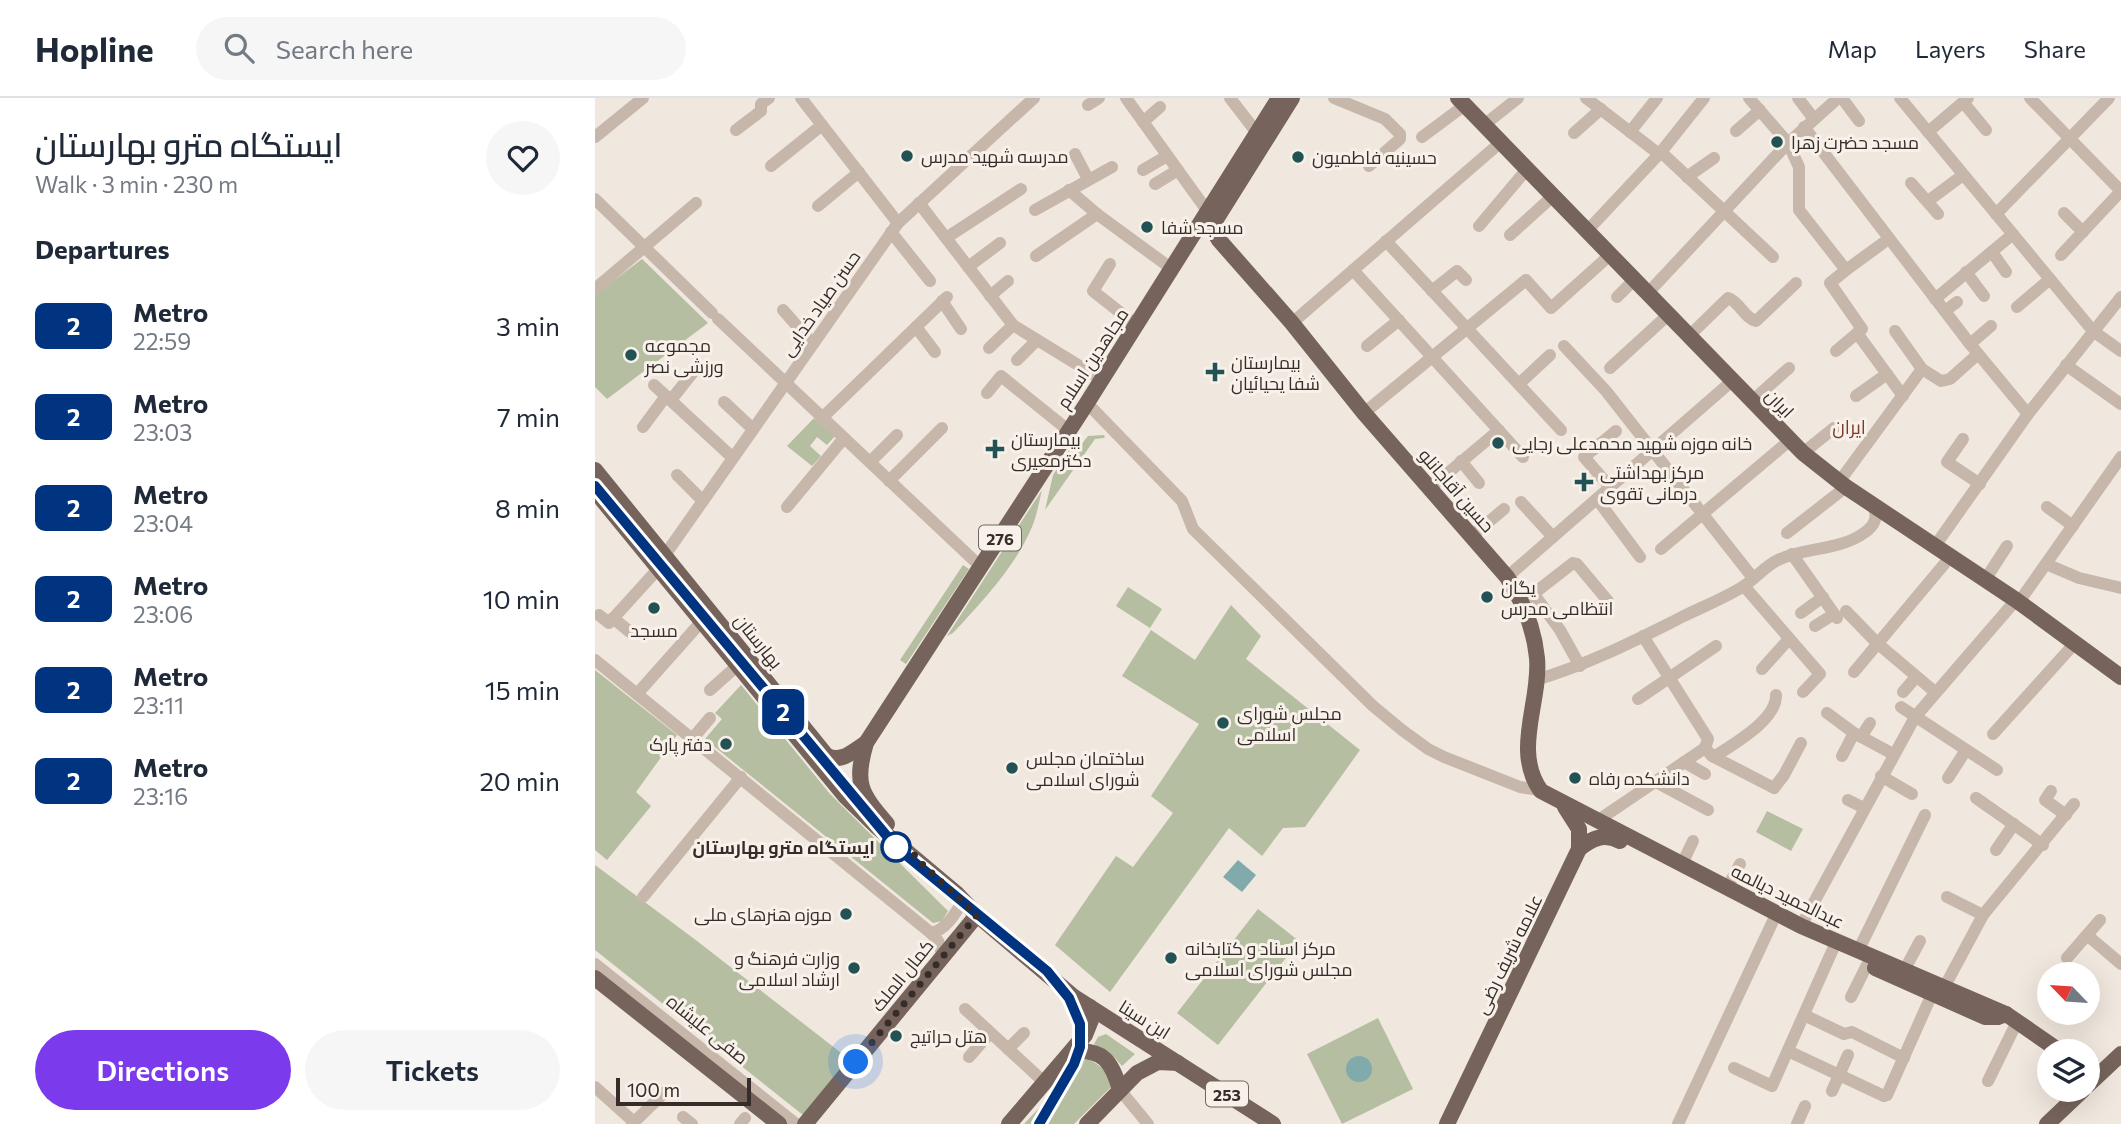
<!DOCTYPE html>
<meta charset="utf-8">
<style>
:root{--surface:#fff;--page:#f6f6f7;--text:#1f2937;--muted:#747a83;--line:#e0e1e3;--accent:#7c3aed}
body{margin:0;font-family:Commissioner,Cairo,sans-serif;background:var(--page);color:var(--text);height:100vh;display:flex;flex-direction:column;font-size:26px;white-space:nowrap}
*{box-sizing:border-box;margin:0}
p{font-size:23px;color:var(--muted)}
.icon{flex:none;width:38px;height:38px;fill:none;stroke:currentColor;stroke-width:2;stroke-linecap:round;stroke-linejoin:round}
.map{position:relative;flex:1;overflow:hidden}
.panel{display:flex;flex-direction:column;background:var(--surface);width:595px}
.panel>*{flex:none}
.badge{padding:0 14px;border-radius:10px;font-size:24px;line-height:46px}
.needle{width:46px;rotate:295deg}
.buttons{position:absolute;left:1442px;top:864px;display:grid;gap:14px}
.buttons a{display:grid;place-items:center;width:63px;height:63px;border-radius:50%;background:var(--surface);box-shadow:0 7px 28px #0002;font-size:35px}
.scale{position:absolute;left:21px;bottom:18px;width:135px;box-sizing:border-box;padding-left:7px;border:4px solid #362d2a;border-top:0;font-size:19px;line-height:24px;white-space:nowrap;color:#362d2a;-webkit-text-stroke:5px #f8f1ea;paint-order:stroke}
.you{position:absolute;width:35px;height:35px;margin:-18px;border:5px solid #fff;border-radius:50%;background:#1a73e8;box-shadow:0 0 0 10px #1a73e833}
.map>.badge{position:absolute;translate:-50% -50%;box-shadow:0 0 0 4px #fff}
h2{padding:0 35px;font-size:26px;line-height:63px}
.round{display:grid;place-items:center;flex:none;width:74px;height:74px;border-radius:37px;background:var(--page)}
.summary{display:flex;align-items:center;justify-content:space-between;height:119px;padding:0 35px}
h1{font-size:33px;font-weight:600;line-height:52px}
.button{display:flex;gap:14px;margin-top:auto;padding:14px 35px}
.button a{flex:1;height:80px;border-radius:42px;background:var(--accent);color:#fff;font-size:28px;font-weight:600;line-height:80px;text-align:center}
.button a+a{background:var(--page);color:var(--text)}
ul{padding:0;list-style:none}
li{display:flex;align-items:center;gap:21px;height:91px;padding:0 35px}
li div{flex:1}
li b{display:block;font-size:26px}
li em{font-style:normal}
li .badge{min-width:77px;font-weight:700;text-align:center}
header{display:flex;align-items:center;gap:42px;box-sizing:border-box;height:98px;padding:0 35px;background:var(--surface);border-bottom:2px solid var(--line)}
header strong{font-size:33px}
nav{display:flex;gap:38px;margin-inline-start:auto;font-size:24px}
.search{width:490px;height:63px;background:var(--page);display:flex;align-items:center;gap:18px;box-sizing:border-box;padding:0 24px;border-radius:38px;color:var(--muted);font-size:26px}
main{display:flex;flex:1;min-height:0}
.map>svg:first-child{display:block}
</style>
<header>
<strong>Hopline</strong>
<div class="search"><svg class="icon" aria-label="search" viewBox="0 0 24 24"><circle cx="10" cy="10" r="6"/><path d="M15 15l6 6"/></svg>Search here</div>
<nav><a>Map</a><a>Layers</a><a>Share</a></nav>
</header>
<main>
<section class="panel">
<div class="summary"><div><h1>ایستگاه مترو بهارستان</h1><p>Walk · 3 min · 230 m</p></div><a class="round"><svg class="icon" aria-label="heart" viewBox="0 0 24 24"><path d="M12 20l-8-8c-3-5 5-10 8-4 3-6 11-1 8 4z"/></svg></a></div>
<h2>Departures</h2>
<ul>
<li><span class="badge" style="background:#003380;color:#fff">2</span><div><b>Metro</b><p>22:59</p></div><em>3 min</em></li>
<li><span class="badge" style="background:#003380;color:#fff">2</span><div><b>Metro</b><p>23:03</p></div><em>7 min</em></li>
<li><span class="badge" style="background:#003380;color:#fff">2</span><div><b>Metro</b><p>23:04</p></div><em>8 min</em></li>
<li><span class="badge" style="background:#003380;color:#fff">2</span><div><b>Metro</b><p>23:06</p></div><em>10 min</em></li>
<li><span class="badge" style="background:#003380;color:#fff">2</span><div><b>Metro</b><p>23:11</p></div><em>15 min</em></li>
<li><span class="badge" style="background:#003380;color:#fff">2</span><div><b>Metro</b><p>23:16</p></div><em>20 min</em></li>
</ul>
<div class="button"><a>Directions</a><a>Tickets</a></div>
</section>
<div class="map">
<svg width="1526" height="1026" viewBox="0 0 1526 1026">
<rect width="100%" height="100%" fill="#f0e7de"/>
<!-- green -->
<g fill="#b5bea0">
<path d="M 47,161 L 113,225 L 12,301 L 0,289 L 0,197 Z"/>
<path d="M 219,320 L 240,338 L 232,347 L 222,339 L 215,348 L 226,358 L 217,368 L 192,348 Z"/>
<path d="M 508,337 L 510,338 L 509,340 L 500,341 L 450,412 L 458,377 L 480,343 L 486,347 L 493,338 Z"/>
<path d="M 447,392 C 444,404 442,417 437,429 C 420,469 387,504 358,535 L 352,538 Z"/>
<path d="M 368,467 L 374,471 L 311,566 L 305,562 Z"/>
<path d="M 533,489 L 567,511 L 555,530 L 521,508 Z"/>
<path d="M 636,507 L 666,538 L 651,561 L 765,652 L 710,729 L 688,730 L 667,758 L 634,730 L 515,894 L 460,847 L 521,758 L 538,769 L 578,715 L 556,698 L 604,626 L 527,578 L 556,532 L 600,562 Z"/>
<path d="M 0,572 L 82,637 L 41,694 L 56,708 L 12,762 L 0,752 Z"/>
<path d="M 146,587 L 235,696 L 353,813 L 347,823 L 338,825 L 110,641 L 127,621 L 120,615 Z"/>
<path d="M 1172,713 L 1208,731 L 1196,753 L 1161,734 Z"/>
<path d="M 0,767 L 102,843 L 254,961 L 208,1017 L 0,852 Z"/>
<path d="M 663,811 L 704,843 L 623,947 L 582,915 Z"/>
<path d="M 783,920 L 818,991 L 747,1026 L 712,956 Z"/>
<path d="M 511,936 L 540,956 L 527,968 L 520,960 L 499,946 L 503,939 Z"/>
<path d="M 494,961 L 512,973 L 516,989 L 479,1026 L 429,1026 L 489,962 Z"/>
</g>
<!-- water -->
<g fill="#80aaab">
<path d="M 643,762 L 661,777 L 647,794 L 628,779 Z"/>
<circle cx="764" cy="971" r="13"/>
</g>
<g fill="none" stroke-linecap="round" stroke-linejoin="round">
<!-- minor -->
<g stroke="#c7b7ab" stroke-width="12">
<path d="M 206,0 L 303,125"/>
<path d="M 531,0 L 613,114"/>
<path d="M 635,0 L 662,35"/>
<path d="M 739,0 L 790,21 L 805,36 L 805,41 L 774,68"/>
<path d="M 991,0 L 1064,56"/>
<path d="M 1154,0 L 1193,45 L 1204,69 L 1204,112 L 1251,172 L 1235,185 L 1267,231 L 1241,253"/>
<path d="M 1203,0 L 1219,21"/>
<path d="M 1247,0 L 1264,23"/>
<path d="M 1305,0 L 1498,233 L 1526,253"/>
<path d="M 1435,0 L 1526,93"/>
<path d="M 1368,4 L 1391,32"/>
<path d="M 493,7 L 504,0"/>
<path d="M 548,24 L 565,9"/>
<path d="M 889,27 L 923,0"/>
<path d="M 1209,29 L 1375,246 L 1433,316"/>
<path d="M 141,32 L 166,13 L 166,6 L 174,0"/>
<path d="M 1141,33 L 1165,12"/>
<path d="M 1035,34 L 1062,0"/>
<path d="M 1333,34 L 1373,0"/>
<path d="M 979,35 L 1006,11"/>
<path d="M 0,39 L 48,0"/>
<path d="M 827,39 L 870,7"/>
<path d="M 1066,54 L 1178,159"/>
<path d="M 480,56 L 493,81"/>
<path d="M 176,68 L 227,27"/>
<path d="M 548,72 L 572,58"/>
<path d="M 1092,79 L 1119,60"/>
<path d="M 1316,85 L 1343,116"/>
<path d="M 560,86 L 583,72"/>
<path d="M 474,92 L 502,116 L 577,171"/>
<path d="M 0,101 L 117,215"/>
<path d="M 1333,103 L 1368,77"/>
<path d="M 324,105 L 418,227 L 506,281"/>
<path d="M 223,108 L 264,74"/>
<path d="M 440,112 L 517,69"/>
<path d="M 1469,115 L 1488,134"/>
<path d="M 1401,116 L 1514,0"/>
<path d="M 884,128 L 932,71"/>
<path d="M 992,133 L 1066,54 L 1109,0"/>
<path d="M 296,134 L 335,183"/>
<path d="M 915,137 L 958,98"/>
<path d="M 351,140 L 426,91"/>
<path d="M 791,143 L 966,332"/>
<path d="M 1397,154 L 1411,174"/>
<path d="M 1466,157 L 1526,93"/>
<path d="M 441,158 L 502,116"/>
<path d="M 515,166 L 498,193 L 541,227"/>
<path d="M 373,169 L 405,145"/>
<path d="M 758,172 L 928,359"/>
<path d="M 1251,172 L 1288,145"/>
<path d="M 1371,174 L 1389,198"/>
<path d="M 0,191 L 101,105"/>
<path d="M 837,193 L 862,173 L 871,182"/>
<path d="M 1052,196 L 1193,45 L 1243,0"/>
<path d="M 395,198 L 413,183"/>
<path d="M 1022,199 L 1039,182"/>
<path d="M 1340,201 L 1418,136"/>
<path d="M 347,203 L 366,231"/>
<path d="M 1422,209 L 1455,181"/>
<path d="M 188,212 L 218,246"/>
<path d="M 1350,213 L 1362,204"/>
<path d="M 123,221 L 386,469"/>
<path d="M 697,225 L 906,44"/>
<path d="M 321,229 L 340,254"/>
<path d="M 1300,233 L 1327,271 L 1346,283 L 1355,281 L 1383,256"/>
<path d="M 1262,235 L 1308,298"/>
<path d="M 1094,238 L 1133,200 C 1145,204 1149,220 1161,223 L 1201,185"/>
<path d="M 1375,246 L 1396,228"/>
<path d="M 772,248 L 804,222"/>
<path d="M 969,248 L 1011,293 L 1158,480"/>
<path d="M 394,250 L 418,227"/>
<path d="M 422,262 L 442,242"/>
<path d="M 1471,267 L 1526,306"/>
<path d="M 1015,270 L 1073,217"/>
<path d="M 924,286 L 955,257"/>
<path d="M 59,287 L 138,360"/>
<path d="M 392,295 L 406,278 L 473,332"/>
<path d="M 1261,298 L 1292,276"/>
<path d="M 76,302 L 99,273"/>
<path d="M 1157,303 L 1194,270"/>
<path d="M 129,304 L 158,331"/>
<path d="M 492,305 L 587,403 L 598,431 L 778,608 L 807,632 L 833,651 L 849,659 L 925,689 L 945,692"/>
<path d="M 769,315 L 931,182 L 956,210 L 1015,157"/>
<path d="M 227,320 L 352,199"/>
<path d="M 48,329 L 71,298"/>
<path d="M 1368,341 L 1352,364 L 1385,386"/>
<path d="M 1208,355 L 1239,330"/>
<path d="M 866,363 L 884,385"/>
<path d="M 275,364 L 302,337"/>
<path d="M 82,377 L 108,403"/>
<path d="M 294,383 L 347,330"/>
<path d="M 1244,384 L 1327,271"/>
<path d="M 1015,389 L 989,359 L 1021,333"/>
<path d="M 834,391 L 904,332"/>
<path d="M 1002,401 L 1045,459"/>
<path d="M 926,404 L 958,439"/>
<path d="M 192,409 L 249,340"/>
<path d="M 1452,409 L 1478,428"/>
<path d="M 1192,435 L 1251,389"/>
<path d="M 877,438 L 909,411"/>
<path d="M 1340,448 L 1433,316 L 1526,199"/>
<path d="M 1066,451 L 1194,343"/>
<path d="M 1197,456 L 1242,520"/>
<path d="M 70,457 L 303,125 L 439,0"/>
<path d="M 1451,466 L 1484,480 L 1526,490"/>
<path d="M 912,479 L 1137,283"/>
<path d="M 1390,482 L 1412,448"/>
<path d="M 1149,488 L 1225,576 L 1208,594"/>
<path d="M 938,495 L 965,532 L 985,568"/>
<path d="M 928,504 L 978,465 L 982,466 L 1013,503"/>
<path d="M 1424,504 L 1526,359"/>
<path d="M 1251,513 L 1282,545 L 1340,594"/>
<path d="M 1206,515 L 1228,499"/>
<path d="M 4,517 L 14,525 L 63,471"/>
<path d="M 18,520 L 35,534"/>
<path d="M 1220,528 L 1239,516"/>
<path d="M 0,562 L 336,835 L 343,843 L 348,858"/>
<path d="M 1167,571 L 1193,542"/>
<path d="M 1259,574 L 1356,458"/>
<path d="M 941,582 C 994,566 1037,544 1087,519 C 1107,509 1130,500 1149,488 C 1161,480 1170,468 1183,462 C 1210,449 1244,453 1269,435 C 1279,428 1283,421 1279,409"/>
<path d="M 115,592 L 142,568"/>
<path d="M 1308,594 L 1321,579"/>
<path d="M 42,596 L 106,524"/>
<path d="M 1043,601 L 1121,548"/>
<path d="M 1306,609 L 1402,672"/>
<path d="M 1232,615 L 1259,635 L 1298,656"/>
<path d="M 1398,636 L 1480,545"/>
<path d="M 1266,639 L 1275,625"/>
<path d="M 98,640 L 115,620"/>
<path d="M 1110,650 L 1117,658 L 1179,690 L 1189,677 L 1206,645"/>
<path d="M 1247,658 L 1259,635"/>
<path d="M 1119,659 C 1138,646 1182,622 1181,597"/>
<path d="M 1089,664 L 1110,676"/>
<path d="M 1286,678 L 1317,696"/>
<path d="M 1353,680 L 1371,652"/>
<path d="M 1059,683 L 1113,712"/>
<path d="M 1456,693 L 1450,702 L 1471,717"/>
<path d="M 1381,700 L 1448,747"/>
<path d="M 1253,702 L 1269,710"/>
<path d="M 1002,723 L 1110,650 L 1113,641 L 1048,538"/>
<path d="M 1401,752 L 1419,726"/>
<path d="M 1087,766 L 1098,743"/>
<path d="M 1132,790 L 1145,766"/>
<path d="M 48,799 L 146,679"/>
<path d="M 1352,799 L 1388,817"/>
<path d="M 1206,828 L 1320,619 L 1421,502"/>
<path d="M 336,835 C 351,832 361,815 368,802"/>
<path d="M 1492,837 L 1526,866"/>
<path d="M 1263,853 L 1330,717"/>
<path d="M 1472,860 L 1505,822"/>
<path d="M 0,866 L 201,1026"/>
<path d="M 1310,871 L 1325,843"/>
<path d="M 1350,888 L 1388,817 L 1479,706"/>
<path d="M 1256,899 L 1272,867"/>
<path d="M 370,911 L 450,985"/>
<path d="M 1209,917 L 1249,936 L 1257,934 L 1309,960"/>
<path d="M 413,951 L 429,935"/>
<path d="M 1193,953 L 1289,998 L 1292,997 L 1337,896"/>
<path d="M 374,959 L 395,935"/>
<path d="M 1139,970 L 1177,988 L 1238,851"/>
<path d="M 1393,983 L 1423,922"/>
<path d="M 0,989 L 39,1024"/>
<path d="M 525,992 L 553,1026"/>
<path d="M 1237,993 L 1253,957"/>
<path d="M 88,1019 L 97,1026"/>
<path d="M 37,1026 L 70,994"/>
<path d="M 145,1026 L 150,1020"/>
<path d="M 1083,1026 L 1178,823"/>
<path d="M 1202,1026 L 1210,1008"/>
</g>
<!-- major -->
<g stroke="#76645c" stroke-width="16">
<path d="M 697,0 L 620,123 L 619,133 L 624,142 L 697,225 L 769,315 L 912,479 C 928,503 939,530 942,560 C 946,604 917,653 946,693 L 1206,828 L 1411,916 L 1466,954"/>
<path d="M 863,0 L 1208,355 L 1251,389 L 1421,502 L 1526,579"/>
<path d="M 0,372 L 231,657 C 246,666 258,653 271,645"/>
<path d="M 0,393 L 250,698 L 281,728 L 362,796 L 382,817 L 479,899 L 678,1026"/>
<path d="M 292,726 C 265,695 259,685 271,645 L 492,305 L 684,0"/>
<path d="M 984,751 C 997,740 1009,735 1025,743"/>
<path d="M 1280,870 L 1390,919 L 1403,919 L 1411,916"/>
<path d="M 0,880 L 184,1026"/>
<path d="M 477,953 C 509,951 517,964 525,992"/>
<path d="M 1493,987 L 1526,956"/>
<path d="M 210,1026 L 382,817"/>
<path d="M 414,1026 L 490,937 L 496,922 L 495,909"/>
<path d="M 492,1026 L 542,975 L 563,964 L 583,965"/>
<path d="M 852,1026 L 984,751 L 984,731 L 970,709"/>
<path d="M 1452,1026 L 1488,992"/>
</g>
</g>
<g fill="none" stroke-linecap="round" stroke-linejoin="round">
<defs>
<path id="line" d="M 0,388 L 301,749 L 452,873 L 474,900 L 485,926 L 485,949 L 479,966 L 444,1026"/>
</defs>
<!-- line casing -->
<use href="#line" stroke="#fff" stroke-width="16"/>
<!-- line -->
<use href="#line" stroke="#003380" stroke-width="10"/>
<!-- walk -->
<path stroke="#362d2a" stroke-width="7" stroke-dasharray="0 12.6" d="M 261,964 L 382,817 L 326,765 L 309,744 L 301,749"/>
</g>
<!-- markers -->
<g fill="#235254" stroke="#f8f1ea" stroke-width="2.5">
<circle cx="1182" cy="44" r="7"/>
<circle cx="312" cy="58" r="7"/>
<circle cx="703" cy="59" r="7"/>
<circle cx="552" cy="129" r="7"/>
<circle cx="36" cy="257" r="7"/>
<path d="M616.5 263.5h7v7h7v7h-7v7h-7v-7h-7v-7h7z"/>
<circle cx="903" cy="345" r="7"/>
<path d="M396.5 340.5h7v7h7v7h-7v7h-7v-7h-7v-7h7z"/>
<path d="M985.5 373.5h7v7h7v7h-7v7h-7v-7h-7v-7h7z"/>
<circle cx="892" cy="499" r="7"/>
<circle cx="59" cy="510" r="7"/>
<circle cx="628" cy="625" r="7"/>
<circle cx="131" cy="646" r="7"/>
<circle cx="417" cy="670" r="7"/>
<circle cx="980" cy="680" r="7"/>
<circle cx="251" cy="816" r="7"/>
<circle cx="576" cy="860" r="7"/>
<circle cx="259" cy="870" r="7"/>
<circle cx="301" cy="938" r="7"/>
</g>
<circle fill="#fff" stroke="#003380" stroke-width="3.5" cx="301" cy="749" r="14"/>
<g text-anchor="middle" dominant-baseline="central" stroke-width="6" stroke-linejoin="round" paint-order="stroke">
<!-- shield labels -->
<g fill="#f8f1ea" stroke="#706864" stroke-width="2">
<rect x="384" y="427.5" width="42" height="25" rx="5"/>
<rect x="611" y="983.5" width="42" height="25" rx="5"/>
</g>
<g font-size="16" font-weight="bold" fill="#362d2a">
<text x="405" y="440">276</text>
<text x="632" y="996">253</text>
</g>
<!-- poi labels -->
<g font-size="18" fill="#362d2a" stroke="#f8f1ea" text-anchor="start">
<text x="1196" y="44">مسجد حضرت زهرا</text>
<text x="326" y="58">مدرسه شهید مدرس</text>
<text x="717" y="59">حسینیه فاطمیون</text>
<text x="566" y="129">مسجد شفا</text>
<text x="50" y="247">مجموعه<tspan x="50" dy="21">ورزشی نصر</tspan></text>
<text x="636" y="264">بیمارستان<tspan x="636" dy="21">شفا یحیائیان</tspan></text>
<text x="416" y="341">بیمارستان<tspan x="416" dy="21">دکترمعیری</tspan></text>
<text x="917" y="345">خانه موزه شهید محمدعلی رجایی</text>
<text x="1005" y="374">مرکز بهداشتی<tspan x="1005" dy="21">درمانی تقوی</tspan></text>
<text x="906" y="489">یگان<tspan x="906" dy="21">انتظامی مدرس</tspan></text>
<text x="59" y="532" text-anchor="middle">مسجد</text>
<text x="642" y="615">مجلس شورای<tspan x="642" dy="21">اسلامی</tspan></text>
<text x="117" y="646" text-anchor="end">دفتر پارک</text>
<text x="431" y="660">ساختمان مجلس<tspan x="431" dy="21">شورای اسلامی</tspan></text>
<text x="994" y="680">دانشکده رفاه</text>
<text x="237" y="816" text-anchor="end">موزه هنرهای ملی</text>
<text x="590" y="850">مرکز اسناد و کتابخانه<tspan x="590" dy="21">مجلس شورای اسلامی</tspan></text>
<text x="245" y="860" text-anchor="end">وزارت فرهنگ و<tspan x="245" dy="21">ارشاد اسلامی</tspan></text>
<text x="315" y="938">هتل حراتیج</text>
</g>
<!-- street labels -->
<g font-size="18" fill="#362d2a" stroke="#f8f1ea">
<text transform="translate(225 205) rotate(-55)">حسن صیاد خدایی</text>
<text transform="translate(497 260) rotate(-57)">مجاهدین اسلام</text>
<text transform="translate(1185 305) rotate(46)">ایران</text>
<text transform="translate(862 392) rotate(49)">حسین آقاجانلو</text>
<text transform="translate(164 543) rotate(51)">بهارستان</text>
<text transform="translate(1193 798) rotate(26)">عبدالحمید دیالمه</text>
<text transform="translate(913 856) rotate(-64)">علامه شریف رضی</text>
<text transform="translate(307 877) rotate(-51)">کمال الملک</text>
<text transform="translate(550 921) rotate(32)">ابن سینا</text>
<text transform="translate(113 931) rotate(39)">صفی علیشاه</text>
</g>
<!-- stop labels -->
<g font-size="18" font-weight="bold" fill="#362d2a" stroke="#f8f1ea" text-anchor="end">
<text x="280" y="749">ایستگاه مترو بهارستان</text>
</g>
<!-- neighbourhood labels -->
<g font-size="19" fill="#7d3b2a" stroke="#f8f1ea">
<text x="1254" y="328">ایران</text>
</g>
</g>
</svg>
<div class="buttons">
<a><svg class="needle" viewBox="-14 -14 28 28"><path d="M0-13l5 13h-10z" fill="#e53935"/><path d="M0 13l5-13h-10z" fill="#747a83"/></svg></a>
<a><svg class="icon" aria-label="layers" viewBox="0 0 24 24"><path d="M12 4l9 5-9 5-9-5zM3 14l9 5 9-5"/></svg></a>
</div>
<div class="scale">100 m</div>
<div class="you" style="left:261px;top:964px"></div>
<b class="badge" style="left:188px;top:614px;background:#003380;color:#fff">2</b>
</div>
</main>
